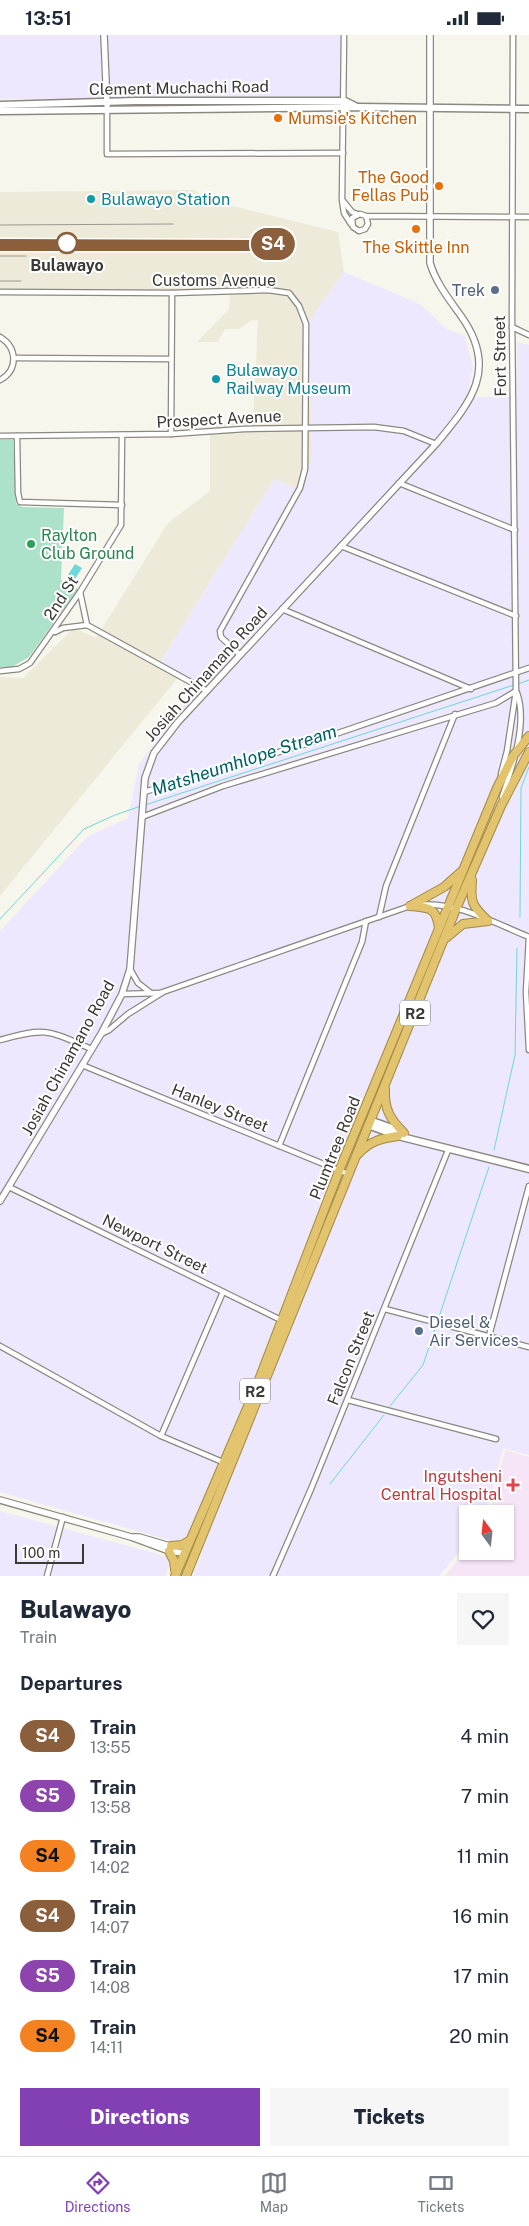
<!DOCTYPE html>
<style>
:root{--surface:#fff;--page:#f6f6f7;--text:#1f2937;--muted:#747a83;--line:#e0e1e3;--accent:#8240b4}
body{margin:0;font-family:"Public Sans",sans-serif;background:var(--page);color:var(--text);height:100vh;display:flex;flex-direction:column;font-size:19px;white-space:nowrap}
*{box-sizing:border-box;margin:0}
p{font-size:16px;color:var(--muted)}
.icon{flex:none;width:28px;height:28px;fill:none;stroke:currentColor;stroke-width:2;stroke-linecap:round;stroke-linejoin:round}
.map{position:relative;height:1541px;overflow:hidden}
.drawer{display:flex;flex-direction:column;background:var(--surface);flex:1}
.drawer>*{flex:none}
.badge{padding:0 10px;border-radius:16px;font-size:18px;line-height:32px}
.needle{width:32px;rotate:345deg}
.controls{position:absolute;left:459px;top:1470px;display:grid;gap:10px}
.controls a{display:grid;place-items:center;width:55px;height:55px;border-radius:0px;background:var(--surface);box-shadow:0 1px 4px #0004;font-size:25px}
.scale{position:absolute;left:15px;bottom:12px;width:69px;box-sizing:border-box;padding-left:5px;border:2px solid #3a3935;border-top:0;font-size:14px;line-height:18px;white-space:nowrap;color:#3a3935;-webkit-text-stroke:4px #fff;paint-order:stroke}
.map>.badge{position:absolute;translate:-50% -50%;box-shadow:0 0 0 2px #fff}
h2{padding:0 20px;font-size:19px;line-height:45px}
.round{display:grid;place-items:center;flex:none;width:52px;height:52px;border-radius:0px;background:var(--page)}
.overview{display:flex;align-items:center;justify-content:space-between;height:85px;padding:0 20px}
h1{font-size:24px;font-weight:800;line-height:38px}
.action{display:flex;gap:10px;margin-top:auto;padding:10px 20px}
.action a{flex:1;height:58px;border-radius:0px;background:var(--accent);color:#fff;font-size:20px;font-weight:800;line-height:58px;text-align:center}
.action a+a{background:var(--page);color:var(--text)}
ul{padding:0;list-style:none}
li{display:flex;align-items:center;gap:15px;height:60px;padding:0 20px}
li div{flex:1}
li b{display:block;font-size:19px}
li em{font-style:normal}
li .badge{min-width:55px;font-weight:700;text-align:center}
.status{display:flex;justify-content:space-between;align-items:center;height:35px;padding:0 25px;background:var(--surface);direction:ltr}
.status svg{height:14px;fill:currentColor}
.dock{display:flex;justify-content:space-around;align-items:center;height:70px;border-top:1px solid var(--line);background:var(--surface);font-size:14px;color:var(--muted)}
.dock a{display:grid;justify-items:center;gap:2px}
.dock .active{color:var(--accent)}
.map>svg:first-child{display:block}
</style>
<div class="status"><b>13:51</b><svg viewBox="0 0 49 12"><path d="M0 12V9h3v3zM5 12V6h3v6zM10 12V3h3v9zM15 12V0h3v12zM26 1h20v11H26zM47 4h2v5h-2z"/></svg></div>
<div class="map">
<svg width="529" height="1541" viewBox="0 0 529 1541">
<rect width="100%" height="100%" fill="#f7f6ec"/>
<!-- built -->
<path fill="#edeada" d="M 194,155 L 212,166 L 338,197 L 344,237 L 309,286 L 312,421 L 303,456 L 274,444 L 161,626 L 181,639 L 0,861 L 0,642 L 23,643 L 74,593 L 96,603 L 168,488 L 210,456 L 210,389 L 253,387 L 258,285 L 252,285 L 239,294 L 225,294 L 218,307 L 197,307 L 229,274 L 230,256 L 0,256 L 0,157 Z"/>
<!-- industrial -->
<g fill="#ede8fe">
<path d="M 0,0 L 103,0 L 103,65 L 0,64 Z"/>
<path d="M 107,0 L 343,0 L 343,65 L 108,65 Z"/>
<path d="M 344,237 L 420,269 L 447,294 L 465,301 L 473,332 L 467,362 L 517,362 L 517,307 L 529,310 L 529,1420 L 503,1413 L 486,1479 L 468,1479 L 467,1508 L 439,1541 L 193,1541 L 203,1515 L 0,1457 L 0,896 L 88,801 L 128,783 L 139,729 L 199,651 L 161,626 L 274,444 L 303,456 L 312,421 L 309,286 Z"/>
<path d="M 0,1476 L 172,1523 L 165,1541 L 0,1541 Z"/>
</g>
<!-- medical -->
<path fill="#f6e5f7" d="M 505,1415 L 529,1422 L 529,1541 L 445,1541 L 467,1513 L 468,1516 L 505,1516 L 505,1479 L 489,1479 Z"/>
<!-- green -->
<path fill="#ade2ca" d="M 0,405 L 13,405 L 16,469 L 23,472 L 64,473 L 61,545 L 78,554 L 29,622 L 12,632 L 0,632 Z"/>
<!-- water -->
<path fill="#6ed7d9" d="M 75,529 L 82,533 L 73,547 L 66,543 Z"/>
<g fill="none" stroke-linecap="round" stroke-linejoin="round">
<!-- stream -->
<g stroke="#6ed7d9" stroke-width="1">
<path d="M 518,649 L 529,645"/>
<path d="M 145,770 L 514,650"/>
<path d="M 520,882 L 521,753 L 529,732"/>
<path d="M 0,884 L 84,794 L 115,780 L 141,771"/>
<path d="M 494,1115 L 515,1020 L 517,913"/>
<path d="M 439,1282 L 489,1132"/>
<path d="M 390,1371 L 423,1330 L 436,1291"/>
<path d="M 330,1449 L 384,1380"/>
</g>
<defs>
<g id="minor">
<path d="M 344,0 L 342,165 L 344,178 L 351,189"/>
<path d="M 107,75 L 107,119 L 343,118"/>
<path d="M 343,166 L 352,177 L 357,179"/>
<path d="M 366,181 L 368,189 L 365,194 L 359,196 L 353,192 L 352,183 L 360,179 L 366,181 L 529,182"/>
<path d="M 0,257 L 172,258 L 268,255 L 289,258 L 299,271 L 306,289 L 305,434 L 300,453 L 220,596 L 221,602 L 240,620"/>
<path d="M 512,292 L 529,300"/>
<path d="M 0,302 C 18,313 18,335 0,345"/>
<path d="M 15,323 L 171,324"/>
<path d="M 171,399 L 172,258"/>
<path d="M 0,401 L 171,399 L 244,394 L 374,392 L 404,396 L 436,409"/>
<path d="M 17,401 L 18,458 L 20,467 L 122,470"/>
<path d="M 399,448 L 515,495"/>
<path d="M 341,511 L 516,581"/>
<path d="M 80,557 L 87,590"/>
<path d="M 282,574 L 471,654"/>
<path d="M 55,597 L 63,593 L 87,590 L 207,656"/>
<path d="M 0,636 L 19,634 L 30,628 L 80,557 L 121,490 L 122,400"/>
<path d="M 501,739 L 507,716 L 516,656 L 512,281 L 513,0"/>
<path d="M 144,757 L 306,709 L 529,633"/>
<path d="M 502,762 C 512,733 528,689 517,658"/>
<path d="M 142,782 L 223,751 L 496,668 L 516,656"/>
<path d="M 379,882 L 386,851 L 455,679"/>
<path d="M 130,934 L 138,948 L 151,958"/>
<path d="M 122,959 L 161,958"/>
<path d="M 101,999 L 109,995 L 128,979 L 163,957 L 410,871 C 451,863 492,887 529,902 L 526,957 L 529,1015"/>
<path d="M 0,1005 C 46,992 48,995 91,1014"/>
<path d="M 82,1030 L 348,1139"/>
<path d="M 279,1111 L 362,907 L 366,886"/>
<path d="M 9,1152 L 283,1286"/>
<path d="M 385,1274 L 529,1312"/>
<path d="M 489,1301 L 529,1151"/>
<path d="M 0,1311 L 161,1401 L 225,1428"/>
<path d="M 348,1365 L 496,1404"/>
<path d="M 161,1401 L 223,1257"/>
<path d="M 47,1541 L 63,1482"/>
<path d="M 273,1541 L 311,1454 L 449,1113"/>
</g>
<g id="tertiary">
<path d="M 104,0 L 107,70"/>
<path d="M 0,1166 L 101,999 L 122,959 L 130,934 L 145,743 L 154,718 L 178,687 L 436,409 C 471,367 499,334 461,281 C 449,264 436,248 430,228 L 430,0"/>
<path d="M 0,1465 L 131,1502 L 169,1516 L 184,1518"/>
<path d="M 132,1502 L 139,1502 L 173,1512"/>
</g>
<g id="secondary">
<path d="M 0,70 L 135,66 L 345,66 L 355,71"/>
<path d="M 0,76 L 357,72 L 529,74"/>
<path d="M 369,1087 L 373,1092 L 398,1101 L 529,1134"/>
<path d="M 369,1087 L 375,1087 L 403,1097"/>
</g>
<g id="trunk">
<path d="M 472,845 C 470,867 472,871 488,886"/>
<path d="M 410,871 L 444,852 L 462,836"/>
<path d="M 410,871 C 430,873 436,872 439,893"/>
<path d="M 446,903 L 463,889 L 488,886"/>
<path d="M 385,1054 C 384,1074 390,1084 404,1098"/>
<path d="M 358,1119 C 370,1106 382,1103 398,1101"/>
<path d="M 171,1511 L 182,1510 L 189,1506"/>
<path d="M 169,1516 L 174,1526 L 175,1535"/>
<path d="M 175,1541 L 255,1355 L 339,1136 L 497,753 L 513,721 L 529,701"/>
<path d="M 186,1541 L 456,874 L 501,771 L 529,717"/>
</g>
</defs>
<!-- minor casing -->
<use href="#minor" stroke="#8a8980" stroke-width="7"/>
<!-- tertiary casing -->
<use href="#tertiary" stroke="#8a8980" stroke-width="8"/>
<!-- secondary casing -->
<use href="#secondary" stroke="#8a8980" stroke-width="9"/>
<!-- trunk casing -->
<use href="#trunk" stroke="#a28942" stroke-width="10"/>
<!-- minor -->
<use href="#minor" stroke="#fff" stroke-width="4.5"/>
<!-- tertiary -->
<use href="#tertiary" stroke="#fff" stroke-width="5.5"/>
<!-- secondary -->
<use href="#secondary" stroke="#fff" stroke-width="6"/>
<!-- trunk -->
<use href="#trunk" stroke="#e2c36e" stroke-width="8"/>
<!-- rail -->
<g stroke="#999891" stroke-width="1">
<path d="M 0,190 L 173,189"/>
<path d="M 0,212 L 256,212 L 289,207"/>
<path d="M 0,221 L 26,221"/>
<path d="M 0,246 L 21,246"/>
</g>
</g>
<g fill="none" stroke-linecap="round" stroke-linejoin="round">
<defs>
<path id="line" d="M 0,208 L 273,209 L 256,212 L 0,212"/>
</defs>
<!-- line casing -->
<use href="#line" stroke="#fff" stroke-width="11"/>
<!-- line -->
<use href="#line" stroke="#8b5e3c" stroke-width="8"/>
</g>
<!-- markers -->
<g fill="#e8710a" stroke="#fff" stroke-width="2">
<circle cx="278" cy="83" r="5"/>
<circle cx="439" cy="151" r="5"/>
<circle cx="416" cy="194" r="5"/>
</g>
<g fill="#0f9aa8" stroke="#fff" stroke-width="2">
<circle cx="91" cy="164" r="5"/>
<circle cx="216" cy="344" r="5"/>
</g>
<circle fill="#fff" stroke="#8b5e3c" stroke-width="2.5" cx="67" cy="208" r="10"/>
<g fill="#5c6f8a" stroke="#fff" stroke-width="2">
<circle cx="495" cy="255" r="5"/>
<circle cx="419" cy="1296" r="5"/>
</g>
<circle fill="#2e9e5b" stroke="#fff" stroke-width="2" cx="31" cy="509" r="5"/>
<path fill="#e0444e" stroke="#fff" stroke-width="2" d="M510.5 1442.5h5v5h5v5h-5v5h-5v-5h-5v-5h5z"/>
<g text-anchor="middle" dominant-baseline="central" stroke-width="4" stroke-linejoin="round" paint-order="stroke">
<!-- shield labels -->
<g fill="#fff" stroke="#757472" stroke-width="1">
<rect x="400" y="965.5" width="30" height="25" rx="4"/>
<rect x="240" y="1343.5" width="30" height="25" rx="4"/>
</g>
<g font-size="15" font-weight="bold" fill="#3a3935">
<text x="415" y="978">R2</text>
<text x="255" y="1356">R2</text>
</g>
<!-- street labels -->
<g font-size="16" fill="#3a3935" stroke="#fff">
<text transform="translate(179 53) rotate(-1)">Clement Muchachi Road</text>
<text x="214" y="245">Customs Avenue</text>
<text transform="translate(500 321) rotate(-91)">Fort Street</text>
<text transform="translate(219 384) rotate(-3)">Prospect Avenue</text>
<text transform="translate(61 563) rotate(-57)">2nd St</text>
<text transform="translate(206 639) rotate(-48)">Josiah Chinamano Road</text>
<text transform="translate(68 1023) rotate(-61)">Josiah Chinamano Road</text>
<text transform="translate(220 1073) rotate(22)">Hanley Street</text>
<text transform="translate(335 1113) rotate(-68)">Plumtree Road</text>
<text transform="translate(155 1209) rotate(26)">Newport Street</text>
<text transform="translate(351 1323) rotate(-68)">Falcon Street</text>
</g>
<!-- food labels -->
<g font-size="16" fill="#c56008" stroke="#fff" text-anchor="start">
<text x="288" y="83">Mumsie's Kitchen</text>
<text x="429" y="142" text-anchor="end">The Good<tspan x="429" dy="18">Fellas Pub</tspan></text>
<text x="416" y="212" text-anchor="middle">The Skittle Inn</text>
</g>
<!-- culture labels -->
<g font-size="16" fill="#0d838f" stroke="#fff" text-anchor="start">
<text x="101" y="164">Bulawayo Station</text>
<text x="226" y="335">Bulawayo<tspan x="226" dy="18">Railway Museum</tspan></text>
</g>
<!-- stop labels -->
<g font-size="16" font-weight="bold" fill="#3a3935" stroke="#fff">
<text x="67" y="230">Bulawayo</text>
</g>
<!-- service labels -->
<g font-size="16" fill="#4e5e75" stroke="#fff" text-anchor="end">
<text x="485" y="255">Trek</text>
<text x="429" y="1287" text-anchor="start">Diesel &amp;<tspan x="429" dy="18">Air Services</tspan></text>
</g>
<!-- leisure labels -->
<g font-size="16" fill="#27864d" stroke="#fff" text-anchor="start">
<text x="41" y="500">Raylton<tspan x="41" dy="18">Club Ground</tspan></text>
</g>
<!-- health labels -->
<g font-size="16" fill="#be3a42" stroke="#fff" text-anchor="end">
<text x="502" y="1441">Ingutsheni<tspan x="502" dy="18">Central Hospital</tspan></text>
</g>
<!-- water labels -->
<g font-size="18" font-style="italic" fill="#006163" stroke="#fff">
<text transform="translate(244 725) rotate(-18)">Matsheumhlope Stream</text>
</g>
</g>
</svg>
<div class="controls">
<a><svg class="needle" viewBox="-14 -14 28 28"><path d="M0-13l5 13h-10z" fill="#e53935"/><path d="M0 13l5-13h-10z" fill="#747a83"/></svg></a>
</div>
<div class="scale">100 m</div>
<b class="badge" style="left:273px;top:209px;background:#8b5e3c;color:#fff">S4</b>
</div>
<section class="drawer">
<div class="overview"><div><h1>Bulawayo</h1><p>Train</p></div><a class="round"><svg class="icon" aria-label="heart" viewBox="0 0 24 24"><path d="M12 20l-8-8c-3-5 5-10 8-4 3-6 11-1 8 4z"/></svg></a></div>
<h2>Departures</h2>
<ul>
<li><span class="badge" style="background:#8b5e3c;color:#fff">S4</span><div><b>Train</b><p>13:55</p></div><em>4 min</em></li>
<li><span class="badge" style="background:#8e44ad;color:#fff">S5</span><div><b>Train</b><p>13:58</p></div><em>7 min</em></li>
<li><span class="badge" style="background:#f58220;color:#111">S4</span><div><b>Train</b><p>14:02</p></div><em>11 min</em></li>
<li><span class="badge" style="background:#8b5e3c;color:#fff">S4</span><div><b>Train</b><p>14:07</p></div><em>16 min</em></li>
<li><span class="badge" style="background:#8e44ad;color:#fff">S5</span><div><b>Train</b><p>14:08</p></div><em>17 min</em></li>
<li><span class="badge" style="background:#f58220;color:#111">S4</span><div><b>Train</b><p>14:11</p></div><em>20 min</em></li>
</ul>
<div class="action"><a>Directions</a><a>Tickets</a></div>
</section>
<nav class="dock">
<a class="active"><svg class="icon" aria-label="directions" viewBox="0 0 24 24"><path d="M12 3l9 9-9 9-9-9zM9 14v-3h6M13 9l2 2-2 2"/></svg>Directions</a>
<a><svg class="icon" aria-label="map" viewBox="0 0 24 24"><path d="M3 6l6-2 6 2 6-2v14l-6 2-6-2-6 2zM9 4v14M15 6v14"/></svg>Map</a>
<a><svg class="icon" aria-label="tickets" viewBox="0 0 24 24"><path d="M3 7h18v10H3zM15 7v10"/></svg>Tickets</a>
</nav>
